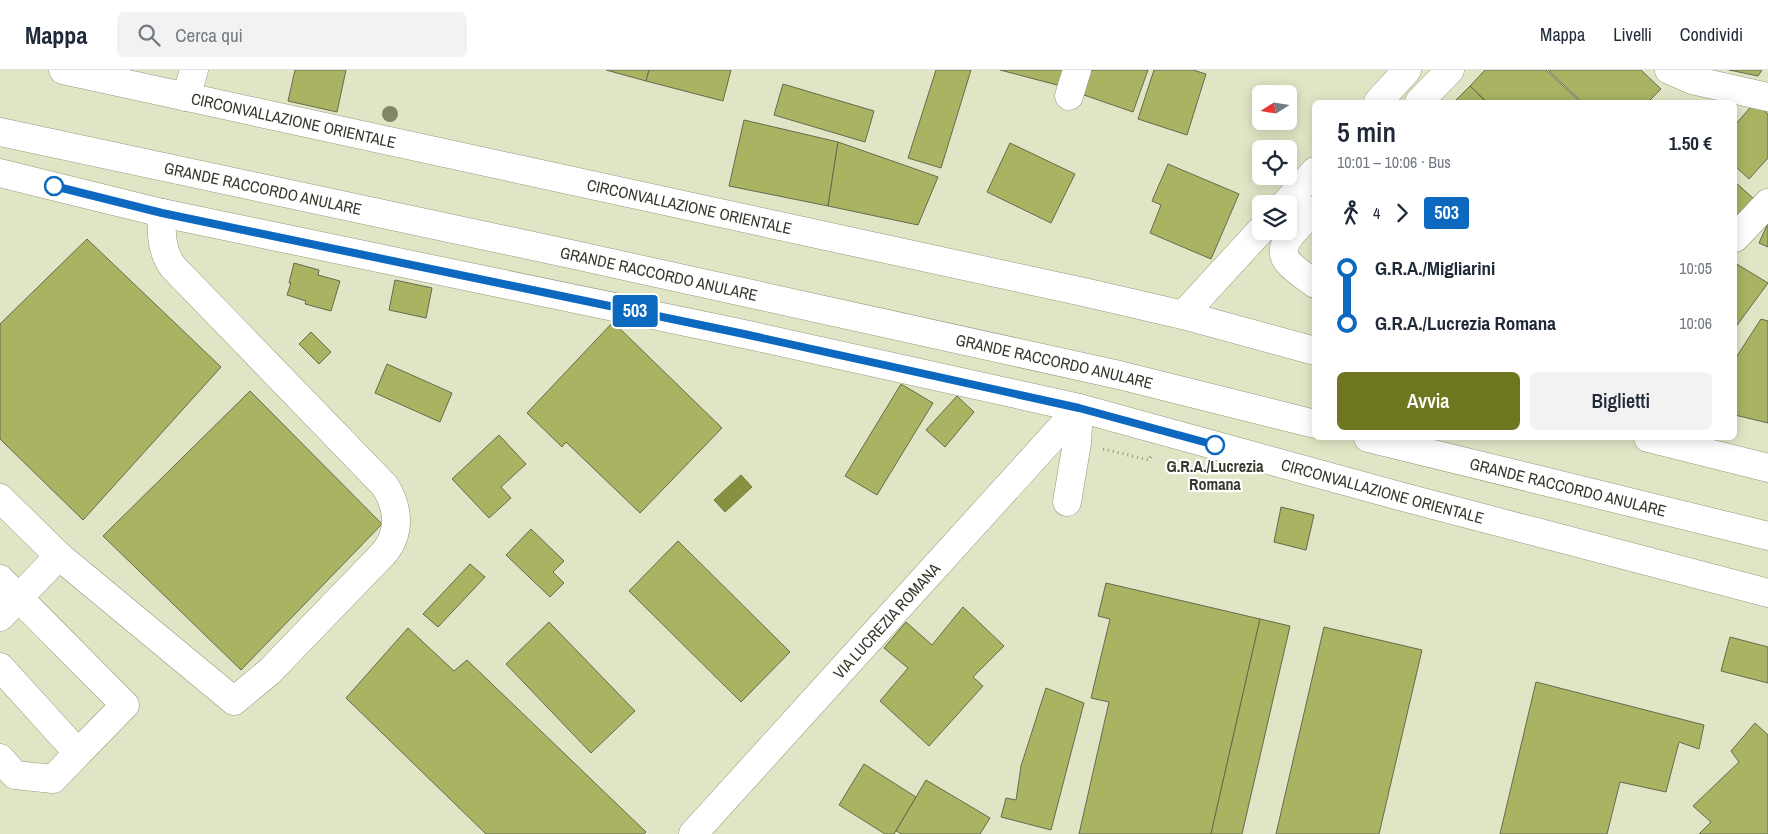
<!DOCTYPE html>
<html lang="it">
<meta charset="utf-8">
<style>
:root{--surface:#fff;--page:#f2f2f3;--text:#1f2937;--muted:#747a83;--line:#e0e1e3;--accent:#6e7720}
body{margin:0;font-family:"Archivo Narrow",sans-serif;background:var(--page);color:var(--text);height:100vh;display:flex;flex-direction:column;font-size:19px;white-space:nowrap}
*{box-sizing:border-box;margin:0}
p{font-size:16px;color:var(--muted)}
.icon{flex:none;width:28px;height:28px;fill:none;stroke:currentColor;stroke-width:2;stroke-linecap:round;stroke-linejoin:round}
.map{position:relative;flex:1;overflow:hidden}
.panel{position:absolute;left:1312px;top:30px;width:425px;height:340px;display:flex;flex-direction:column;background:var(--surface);border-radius:8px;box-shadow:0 2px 12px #0003}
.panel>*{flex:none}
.badge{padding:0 10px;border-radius:4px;font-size:18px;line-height:32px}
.needle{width:32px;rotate:258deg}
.tools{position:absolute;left:1252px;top:15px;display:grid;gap:10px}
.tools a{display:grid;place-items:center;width:45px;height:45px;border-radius:8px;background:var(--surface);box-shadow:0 2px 12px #0003;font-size:25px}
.map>.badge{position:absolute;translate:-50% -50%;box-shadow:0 0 0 2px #fff}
.legs{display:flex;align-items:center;gap:8px;height:55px;padding:0 25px;font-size:16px}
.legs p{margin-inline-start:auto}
.overview{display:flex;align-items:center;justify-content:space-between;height:85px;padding:0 25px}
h1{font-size:28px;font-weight:600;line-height:38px}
.action{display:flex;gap:10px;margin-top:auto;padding:10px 25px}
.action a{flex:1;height:58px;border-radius:8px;background:var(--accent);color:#fff;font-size:20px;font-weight:600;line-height:58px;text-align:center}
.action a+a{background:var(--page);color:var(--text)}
ul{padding:0 25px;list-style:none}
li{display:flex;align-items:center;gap:18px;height:55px;font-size:19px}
li i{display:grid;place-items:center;width:8px;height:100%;margin:0 6px;background:currentColor}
li i::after{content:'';width:12px;height:12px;margin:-6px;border:4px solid;border-radius:50%;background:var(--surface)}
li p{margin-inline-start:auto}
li:first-child i{background:linear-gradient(#0000 50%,currentColor 0)}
li:last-child i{background:linear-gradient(currentColor 50%,#0000 0)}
header{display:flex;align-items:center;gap:30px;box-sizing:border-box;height:70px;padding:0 25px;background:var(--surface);border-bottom:1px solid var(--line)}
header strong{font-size:24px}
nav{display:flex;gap:28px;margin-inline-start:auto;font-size:18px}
.search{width:350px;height:45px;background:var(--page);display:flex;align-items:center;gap:12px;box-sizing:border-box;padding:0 18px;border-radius:8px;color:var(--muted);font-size:19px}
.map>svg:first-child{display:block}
</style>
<header>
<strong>Mappa</strong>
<div class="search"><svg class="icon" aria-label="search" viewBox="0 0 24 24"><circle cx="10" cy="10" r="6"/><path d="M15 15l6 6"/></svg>Cerca qui</div>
<nav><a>Mappa</a><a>Livelli</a><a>Condividi</a></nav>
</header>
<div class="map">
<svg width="1768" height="764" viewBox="0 0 1768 764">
<rect width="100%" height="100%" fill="#e0e6c5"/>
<!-- water -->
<path fill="#889140" stroke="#70773a" d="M 741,405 L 752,417 L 725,442 L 714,430 Z"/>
<!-- building -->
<g fill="#a9b362" stroke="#666a4e">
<path d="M 295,0 L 346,0 L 337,42 L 288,31 Z"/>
<path d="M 606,0 L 649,0 L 646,11 Z"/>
<path d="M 649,0 L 731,0 L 723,31 L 646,11 Z"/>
<path d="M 936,0 L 971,0 L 941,98 L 908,88 Z"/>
<path d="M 1000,0 L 1065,0 L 1061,16 Z"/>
<path d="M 1090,0 L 1148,0 L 1133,42 L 1081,24 Z"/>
<path d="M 1154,0 L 1193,0 L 1206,4 L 1187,65 L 1138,49 Z"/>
<path d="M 1485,0 L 1546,0 L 1580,32 L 1487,32 L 1470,16 Z"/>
<path d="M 1548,0 L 1641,0 L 1661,19 L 1648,32 L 1582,32 Z"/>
<path d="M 1729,0 L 1762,0 L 1758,6 Z"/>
<path d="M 783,14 L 874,41 L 865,72 L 774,45 Z"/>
<path d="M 1470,16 L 1486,32 L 1454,32 Z"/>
<path d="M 1755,32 L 1768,44 L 1768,88 L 1749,109 L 1735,96 L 1735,55 Z"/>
<path d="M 744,50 L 838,72 L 828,136 L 729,116 Z"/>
<path d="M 838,72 L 938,107 L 918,155 L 828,136 Z"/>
<path d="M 1010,73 L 1075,104 L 1051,153 L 987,122 Z"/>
<path d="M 1168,94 L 1239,124 L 1211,189 L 1150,163 L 1161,135 L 1152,131 Z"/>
<path d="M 1735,112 L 1754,129 L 1735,150 Z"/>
<path d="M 1768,153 L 1768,177 L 1759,173 Z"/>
<path d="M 87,169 L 221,297 L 83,450 L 0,369 L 0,254 Z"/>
<path d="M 294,193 L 319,200 L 318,205 L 340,211 L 331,241 L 305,234 L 306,231 L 287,225 L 291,213 L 289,213 Z"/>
<path d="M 1735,193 L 1768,213 L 1735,258 Z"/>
<path d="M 395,210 L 432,218 L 426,248 L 389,240 Z"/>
<path d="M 1761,249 L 1768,251 L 1768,353 L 1735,345 L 1735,289 Z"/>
<path d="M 613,252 L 722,358 L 640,443 L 566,372 L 562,377 L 527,343 Z"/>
<path d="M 311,262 L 331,282 L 319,294 L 299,274 Z"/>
<path d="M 387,294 L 452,323 L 440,352 L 375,323 Z"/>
<path d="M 901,314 L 933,333 L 877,425 L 845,406 Z"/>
<path d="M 250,321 L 382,454 L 241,600 L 103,466 Z"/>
<path d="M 957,326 L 974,342 L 945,377 L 926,360 Z"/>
<path d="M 499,365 L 526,394 L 501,417 L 511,428 L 489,448 L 452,409 Z"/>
<path d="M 1281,437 L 1314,445 L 1306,480 L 1274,472 Z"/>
<path d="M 531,459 L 564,491 L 553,502 L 564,513 L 550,527 L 506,485 Z"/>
<path d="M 678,471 L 790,582 L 741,632 L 629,521 Z"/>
<path d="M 470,494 L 485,507 L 438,557 L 423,544 Z"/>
<path d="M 1106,513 L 1260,549 L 1211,764 L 1079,764 L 1109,632 L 1091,628 L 1110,549 L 1098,546 Z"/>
<path d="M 963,537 L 1004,576 L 973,607 L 983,616 L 929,676 L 880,631 L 908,598 L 884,578 L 906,552 L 932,575 Z"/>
<path d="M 1260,549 L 1290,556 L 1242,764 L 1211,764 Z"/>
<path d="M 549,552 L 635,641 L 591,683 L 506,594 Z"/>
<path d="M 1324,557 L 1422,580 L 1379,764 L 1276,764 Z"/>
<path d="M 408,558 L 454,601 L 467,590 L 646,762 L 644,764 L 486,764 L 346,628 Z"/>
<path d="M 1730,567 L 1768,577 L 1768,613 L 1721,601 Z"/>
<path d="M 1536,612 L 1704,655 L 1699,679 L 1679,672 L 1666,722 L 1620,712 L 1607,764 L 1500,764 Z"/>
<path d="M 1046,618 L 1084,633 L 1051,760 L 1001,747 L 1006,728 L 1016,730 L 1021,696 Z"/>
<path d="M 1755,653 L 1768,665 L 1768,764 L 1699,764 L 1711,752 L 1693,736 L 1739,692 L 1731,681 Z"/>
<path d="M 864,694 L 916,727 L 894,764 L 885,764 L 839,735 Z"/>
<path d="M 926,710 L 990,748 L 980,764 L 902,764 L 896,761 Z"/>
</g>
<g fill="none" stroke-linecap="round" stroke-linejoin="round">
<defs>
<g id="minor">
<path id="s1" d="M 63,0 L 1088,223 L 1183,245 L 1315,281"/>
<path d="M 1669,0 L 1692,10 L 1768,27"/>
<path d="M 1069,26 L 1077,0"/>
<path d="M 186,27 L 194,0"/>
<path d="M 1378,32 L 1407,0"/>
<path d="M 1419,32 L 1450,0"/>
<path id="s2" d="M 0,103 L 162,143 L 744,264 L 1079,338 L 1403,427 L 1768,523"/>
<path d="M 1285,134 L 1315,101"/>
<path d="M 1315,140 C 1304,152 1274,173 1287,191 C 1294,200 1306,207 1315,214"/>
<path d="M 1735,168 L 1768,133"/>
<path d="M 1183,245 L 1261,160"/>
<path d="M 1648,368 L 1768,398"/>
<path d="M 0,428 L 59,486 L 0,547"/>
<path d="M 1067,432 L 1077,373 L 1079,338"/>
<path d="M 59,486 L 234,631 L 269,602 L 383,484 C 401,464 399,438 385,416 L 173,197 C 161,181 161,162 162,143"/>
<path d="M 0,509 L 125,635 L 78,683 L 0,597"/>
<path d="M 0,688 L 15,705 L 53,709 L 78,683"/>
<path id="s3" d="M 693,764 L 1079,338"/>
</g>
<g id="highway">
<path id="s4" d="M 0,62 L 575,185 L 1119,305 L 1315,354"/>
<path id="s5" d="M 1368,368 L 1768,466"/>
</g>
</defs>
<!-- minor casing -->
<use href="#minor" stroke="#94997b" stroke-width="29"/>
<!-- highway casing -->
<use href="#highway" stroke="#94997b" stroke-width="29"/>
<!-- path -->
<path stroke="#90947c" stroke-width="3" stroke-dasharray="1 4" stroke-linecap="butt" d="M 1103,379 L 1149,390 L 1151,386"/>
<!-- minor -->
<use href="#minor" stroke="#fff" stroke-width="28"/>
<!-- highway -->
<use href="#highway" stroke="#fff" stroke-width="28"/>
</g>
<!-- trees -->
<circle fill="#818664" cx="390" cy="44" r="8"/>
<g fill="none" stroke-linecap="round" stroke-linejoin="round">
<defs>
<path id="line-1" d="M 54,116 L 162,143 L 744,264 L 1079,338 L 1215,375"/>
</defs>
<!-- line-1 casing -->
<use href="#line-1" stroke="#fff" stroke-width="11"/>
<!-- line-1 -->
<use href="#line-1" stroke="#0c69bf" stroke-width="8"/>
</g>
<!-- markers -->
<g fill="#fff" stroke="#0c69bf" stroke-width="2.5">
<circle cx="54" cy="116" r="9"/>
<circle cx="1215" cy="375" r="9"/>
</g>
<g text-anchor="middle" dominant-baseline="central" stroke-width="4.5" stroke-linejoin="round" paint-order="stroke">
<!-- street labels -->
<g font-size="16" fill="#37392c" stroke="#fff">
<text stroke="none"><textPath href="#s1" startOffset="236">CIRCONVALLAZIONE ORIENTALE</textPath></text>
<text stroke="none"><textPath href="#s4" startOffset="269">GRANDE RACCORDO ANULARE</textPath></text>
<text stroke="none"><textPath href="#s1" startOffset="641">CIRCONVALLAZIONE ORIENTALE</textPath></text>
<text stroke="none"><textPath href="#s4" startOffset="674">GRANDE RACCORDO ANULARE</textPath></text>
<text stroke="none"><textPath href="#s4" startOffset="1079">GRANDE RACCORDO ANULARE</textPath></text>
<text stroke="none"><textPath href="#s5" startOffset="206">GRANDE RACCORDO ANULARE</textPath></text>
<text stroke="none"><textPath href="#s2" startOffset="1419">CIRCONVALLAZIONE ORIENTALE</textPath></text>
<text stroke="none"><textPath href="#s3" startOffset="288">VIA LUCREZIA ROMANA</textPath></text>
</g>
<!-- stop labels -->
<g font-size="16" font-weight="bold" fill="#37392c" stroke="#fff">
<text x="1215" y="396">G.R.A./Lucrezia<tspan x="1215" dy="18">Romana</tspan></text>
</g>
</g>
</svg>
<div class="tools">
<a><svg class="needle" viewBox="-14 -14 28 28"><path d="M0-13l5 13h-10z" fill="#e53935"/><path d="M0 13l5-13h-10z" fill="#747a83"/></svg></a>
<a><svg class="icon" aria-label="locate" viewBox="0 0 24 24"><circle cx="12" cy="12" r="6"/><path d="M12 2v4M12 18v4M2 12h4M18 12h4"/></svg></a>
<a><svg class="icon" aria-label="layers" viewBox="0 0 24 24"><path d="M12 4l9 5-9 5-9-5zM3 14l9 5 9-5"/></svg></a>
</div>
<b class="badge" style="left:635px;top:241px;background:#0c69bf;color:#fff">503</b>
<section class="panel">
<div class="overview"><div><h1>5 min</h1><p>10:01 – 10:06 · Bus</p></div><b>1.50 €</b></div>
<div class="legs"><svg class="icon" aria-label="walk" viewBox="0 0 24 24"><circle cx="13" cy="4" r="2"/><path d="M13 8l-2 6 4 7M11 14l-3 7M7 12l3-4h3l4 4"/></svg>4<svg class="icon" aria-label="forward" viewBox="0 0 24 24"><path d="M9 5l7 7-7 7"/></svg><b class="badge" style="background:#0c69bf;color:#fff">503</b></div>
<ul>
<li><i style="color:#0c69bf"></i><b>G.R.A./Migliarini</b><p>10:05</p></li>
<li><i style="color:#0c69bf"></i><b>G.R.A./Lucrezia Romana</b><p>10:06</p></li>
</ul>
<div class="action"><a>Avvia</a><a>Biglietti</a></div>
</section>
</div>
